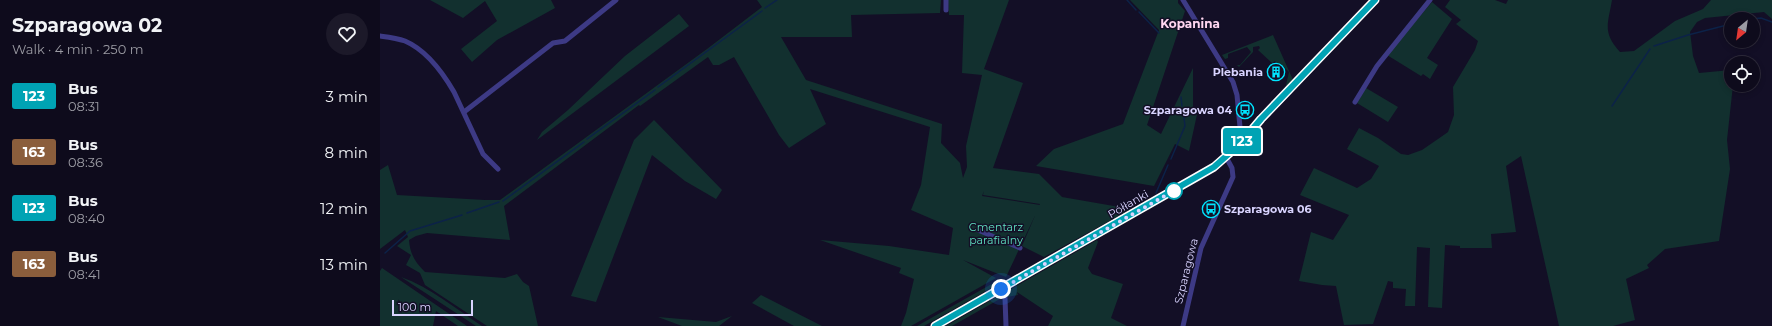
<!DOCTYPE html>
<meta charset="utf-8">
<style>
:root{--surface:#0e0b1c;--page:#1c1929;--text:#f1f3f6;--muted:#9b9ba3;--line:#2e2b3b}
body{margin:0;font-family:Montserrat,sans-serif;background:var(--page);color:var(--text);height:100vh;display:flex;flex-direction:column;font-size:15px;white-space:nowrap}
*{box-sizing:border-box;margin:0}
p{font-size:13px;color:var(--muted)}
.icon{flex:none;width:22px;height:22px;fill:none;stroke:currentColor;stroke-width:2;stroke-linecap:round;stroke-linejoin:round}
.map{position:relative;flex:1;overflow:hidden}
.details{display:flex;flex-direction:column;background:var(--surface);width:380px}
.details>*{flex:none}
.badge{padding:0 8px;border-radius:3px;font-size:14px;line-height:26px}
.needle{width:26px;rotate:209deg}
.buttons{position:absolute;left:1344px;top:12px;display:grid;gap:8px}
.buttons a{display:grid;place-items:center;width:36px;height:36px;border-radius:50%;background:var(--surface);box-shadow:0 2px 6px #0003,0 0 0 1px var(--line);font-size:20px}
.scale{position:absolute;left:12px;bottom:10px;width:81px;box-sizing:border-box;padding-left:4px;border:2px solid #d9d4ff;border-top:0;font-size:11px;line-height:14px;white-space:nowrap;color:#d9d4ff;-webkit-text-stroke:3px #130f26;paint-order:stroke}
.you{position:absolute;width:20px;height:20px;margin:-10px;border:3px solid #fff;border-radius:50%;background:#1a73e8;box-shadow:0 0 0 6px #1a73e833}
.map>.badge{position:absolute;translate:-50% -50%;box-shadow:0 0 0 2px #fff}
.round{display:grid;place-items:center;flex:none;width:42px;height:42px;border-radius:21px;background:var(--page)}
.summary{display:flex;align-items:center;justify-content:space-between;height:68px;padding:0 12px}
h1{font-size:19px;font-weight:700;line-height:30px}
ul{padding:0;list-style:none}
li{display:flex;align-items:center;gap:12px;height:56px;padding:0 12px}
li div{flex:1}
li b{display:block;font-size:15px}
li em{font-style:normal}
li .badge{min-width:44px;font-weight:700;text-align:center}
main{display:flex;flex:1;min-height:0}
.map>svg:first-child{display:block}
</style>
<main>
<section class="details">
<div class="summary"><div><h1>Szparagowa 02</h1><p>Walk · 4 min · 250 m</p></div><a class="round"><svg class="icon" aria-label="heart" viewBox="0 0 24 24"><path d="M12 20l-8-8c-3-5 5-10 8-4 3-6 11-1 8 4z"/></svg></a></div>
<ul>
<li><span class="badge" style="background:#00a3b4;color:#fff">123</span><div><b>Bus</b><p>08:31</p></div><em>3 min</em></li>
<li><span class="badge" style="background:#8b5e3c;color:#fff">163</span><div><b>Bus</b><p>08:36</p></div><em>8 min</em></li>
<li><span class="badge" style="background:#00a3b4;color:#fff">123</span><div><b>Bus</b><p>08:40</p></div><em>12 min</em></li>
<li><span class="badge" style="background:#8b5e3c;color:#fff">163</span><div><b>Bus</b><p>08:41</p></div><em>13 min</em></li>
</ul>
</section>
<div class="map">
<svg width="1392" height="326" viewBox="0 0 1392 326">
<rect width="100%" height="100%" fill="#130f26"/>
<!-- green -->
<g fill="#12302f">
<path d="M 50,0 L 171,0 L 175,8 L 117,40 L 92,62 L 81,49 L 117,21 L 105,1 L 83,18 Z"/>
<path d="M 377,0 L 561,0 L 560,13 L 471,15 L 472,37 L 401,37 L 426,80 L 562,124 L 561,143 L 580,163 L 583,178 L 587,167 L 586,146 L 602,75 L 582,73 L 584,15 L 569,15 L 568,0 L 629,0 L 604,69 L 643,83 L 613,168 L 659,174 L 682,197 L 751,209 L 664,257 L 642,246 L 660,204 L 603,195 L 604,191 L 602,196 L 660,205 L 626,277 L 583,260 L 616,278 L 531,326 L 521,326 L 526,313 L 534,279 L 519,273 L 521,268 L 440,240 L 509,246 L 569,255 L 573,228 L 531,210 L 541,185 L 550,127 L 430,89 L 446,124 L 409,148 L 399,135 L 354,57 L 339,65 L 333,65 L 328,57 L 260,106 L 259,105 L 124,206 L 130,240 L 47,233 L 36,236 L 29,240 C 30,254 35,262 45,272 L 125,278 L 137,274 L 143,282 L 149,286 L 158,326 L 107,326 L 45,285 L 40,273 L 26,265 L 31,255 L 17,246 L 28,237 L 25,230 L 0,249 L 0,170 L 8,165 L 17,195 L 105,200 L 120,200 L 327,49 L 382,7 Z"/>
<path d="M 750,0 L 798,0 L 798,3 L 805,11 L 767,125 L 781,134 L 813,68 L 813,110 L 818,110 L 809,151 L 795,144 L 774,186 L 656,166 L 674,149 L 743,124 L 779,30 Z"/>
<path d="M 1070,0 L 1115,0 L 1126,4 L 1128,0 L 1232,0 C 1228,24 1222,32 1240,52 L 1254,51 L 1295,21 L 1323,9 L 1331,0 L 1392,0 L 1392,19 L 1384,12 L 1325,18 L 1317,22 L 1310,32 L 1313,56 L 1319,73 L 1351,70 L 1351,85 L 1353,85 L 1347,140 L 1350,169 L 1339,241 L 1285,249 L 1267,265 L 1269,268 L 1246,279 L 1255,320 L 1233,326 L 1179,326 L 1141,156 L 1126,166 L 1136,232 L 1111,234 L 1112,248 L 1080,248 L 1080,246 L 1065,245 L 1062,308 L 1048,307 L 1050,248 L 1037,247 L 1035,306 L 1025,306 L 1026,289 L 1013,288 L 1013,282 L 1008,281 L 993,324 L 964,325 L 956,286 L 942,285 L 919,281 L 931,232 L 953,240 L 969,215 L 920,195 L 934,168 L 977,188 L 991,179 L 999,166 L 967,149 L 979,128 L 998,138 L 1021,154 L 1028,155 L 1042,150 L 1058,139 L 1068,132 L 1074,115 L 1073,87 L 1095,50 L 1098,41 L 1076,24 L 1081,20 L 1065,7 Z"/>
<path d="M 1052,2 L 1072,19 L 1047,58 L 1058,65 L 1050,79 L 1043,74 L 1041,76 L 1007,55 Z"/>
<path d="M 299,14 L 309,26 L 157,140 L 162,132 L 188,110 L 245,56 Z"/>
<path d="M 893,35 L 913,80 L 907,86 L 906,85 L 909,72 L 901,64 L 899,66 L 895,61 L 892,63 L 878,50 L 880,48 L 879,46 L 873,47 L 873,52 L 859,67 L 857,65 L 860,65 L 871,52 L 867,47 L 848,54 L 848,58 L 845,59 L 842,55 Z"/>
<path d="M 986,88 L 1018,107 L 1008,122 L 977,103 Z"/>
<path d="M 274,120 L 342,190 L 336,199 L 305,181 L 272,155 L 216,302 L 191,296 L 254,140 Z"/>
<path d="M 717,240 L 718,242 L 708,268 L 712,274 L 743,284 L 731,318 L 747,326 L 668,326 L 673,316 L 637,292 L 638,295 L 627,297 L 626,292 Z"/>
<path d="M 2,268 L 87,326 L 78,326 L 56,311 L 53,326 L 0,326 L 0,271 Z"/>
<path d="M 21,277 C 50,287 76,309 102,326 L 96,326 Z"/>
<path d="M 617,281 L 620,283 L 544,326 L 537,326 Z"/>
<path d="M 381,295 L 442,326 L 414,326 L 372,303 Z"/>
<path d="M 620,295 L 621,297 L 618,300 L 572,326 L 566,326 Z"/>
<path d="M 352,316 L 339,326 L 302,326 L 278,317 L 336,322 Z"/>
</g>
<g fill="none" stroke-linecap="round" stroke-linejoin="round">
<!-- stream -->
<g stroke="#0c2248" stroke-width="1.5">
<path d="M 747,0 L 756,10"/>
<path d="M 385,8 L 397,0"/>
<path d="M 759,12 L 779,33"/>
<path d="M 1371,19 L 1381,18 L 1392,22"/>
<path d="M 1274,46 L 1308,35 L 1351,24"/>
<path d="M 278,87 L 382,11"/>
<path d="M 801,97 L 802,106"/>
<path d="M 1232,106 L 1270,49"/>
<path d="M 207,139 L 275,90"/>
<path d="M 791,159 L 805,126 L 803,110"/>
<path d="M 776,193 L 788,165"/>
<path d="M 123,201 L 204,142"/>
<path d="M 87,213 L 119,202"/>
<path d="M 5,253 L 30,231 L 82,215"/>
</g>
<!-- street -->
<g stroke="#3d3a85" stroke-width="5">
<path d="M 566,0 L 566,10"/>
<path d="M 803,0 L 853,82 L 857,95 L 860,127 L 867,135"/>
<path d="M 0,36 C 8,37 17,38 25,41 C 46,50 63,73 74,92 L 103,154 L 118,169"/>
<path d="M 975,102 L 997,66 L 1050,0"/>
<path d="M 84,112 L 173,43 L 185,41 L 236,0"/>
<path d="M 598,230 L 640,248"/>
<path d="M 621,289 L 625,298 L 626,326"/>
<path d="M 803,326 L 821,248 L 853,177 L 852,168 L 846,157"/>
</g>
<!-- secondary -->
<path stroke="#6f6bff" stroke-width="7" d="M 555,326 L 834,167 L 855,149 L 877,124 L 995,0"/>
</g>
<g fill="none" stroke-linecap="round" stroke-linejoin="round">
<defs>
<path id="line" d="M 555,326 L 834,167 L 860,144 L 881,119 L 995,0"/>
</defs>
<!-- line casing -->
<use href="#line" stroke="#fff" stroke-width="9"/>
<!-- line -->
<use href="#line" stroke="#00a3b4" stroke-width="6"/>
<!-- walk -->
<path stroke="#d9d4ff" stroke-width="4" stroke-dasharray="0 7.2" d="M 621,289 L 797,189 L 794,191"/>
</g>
<!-- icons -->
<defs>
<symbol id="building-ring" viewBox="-11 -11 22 22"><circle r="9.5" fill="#130f26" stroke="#00e5ff" stroke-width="1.5"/><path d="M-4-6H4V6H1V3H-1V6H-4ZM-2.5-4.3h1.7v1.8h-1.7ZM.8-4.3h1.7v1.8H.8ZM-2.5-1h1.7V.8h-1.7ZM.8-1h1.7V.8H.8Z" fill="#00e5ff"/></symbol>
<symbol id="bus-ring" viewBox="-11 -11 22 22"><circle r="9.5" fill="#130f26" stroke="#00e5ff" stroke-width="1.5"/><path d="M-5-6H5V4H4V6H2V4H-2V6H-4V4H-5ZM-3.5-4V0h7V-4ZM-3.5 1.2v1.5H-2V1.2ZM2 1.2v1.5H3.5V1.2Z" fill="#00e5ff"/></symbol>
</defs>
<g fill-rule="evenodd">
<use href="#building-ring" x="886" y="62" width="20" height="20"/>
<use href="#bus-ring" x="855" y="100" width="20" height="20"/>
<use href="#bus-ring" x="821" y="199" width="20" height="20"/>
</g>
<!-- markers -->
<circle fill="#fff" stroke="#00a3b4" stroke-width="2" cx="794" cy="191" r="8"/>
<g text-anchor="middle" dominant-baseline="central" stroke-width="3" stroke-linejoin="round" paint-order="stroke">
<!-- poi labels -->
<g font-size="11" font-weight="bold" fill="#d9d4ff" stroke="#130f26" text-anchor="end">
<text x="883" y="72">Plebania</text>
<text x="852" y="110">Szparagowa 04</text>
<text x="844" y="209" text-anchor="start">Szparagowa 06</text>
</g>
<!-- street labels -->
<g font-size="11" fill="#d9d4ff" stroke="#130f26">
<text transform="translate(748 204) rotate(-30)">Półłanki</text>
<text transform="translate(806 271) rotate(-76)">Szparagowa</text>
</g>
<!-- park labels -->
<g font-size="11" fill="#5fe0c0" stroke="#130f26">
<text x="616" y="227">Cmentarz<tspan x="616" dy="13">parafialny</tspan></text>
</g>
<!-- neighbourhood labels -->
<g font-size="12" font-weight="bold" fill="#ffd6f0" stroke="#130f26">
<text x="810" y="23">Kopanina</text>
</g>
</g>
</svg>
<div class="buttons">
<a><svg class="needle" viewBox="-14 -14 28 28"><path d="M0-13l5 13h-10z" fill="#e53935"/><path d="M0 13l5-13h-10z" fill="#9b9ba3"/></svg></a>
<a><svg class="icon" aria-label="locate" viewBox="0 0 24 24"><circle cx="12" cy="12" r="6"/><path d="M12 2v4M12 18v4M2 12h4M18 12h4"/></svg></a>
</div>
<div class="scale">100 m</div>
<div class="you" style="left:621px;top:289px"></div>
<b class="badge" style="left:862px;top:141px;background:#00a3b4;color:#fff">123</b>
</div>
</main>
